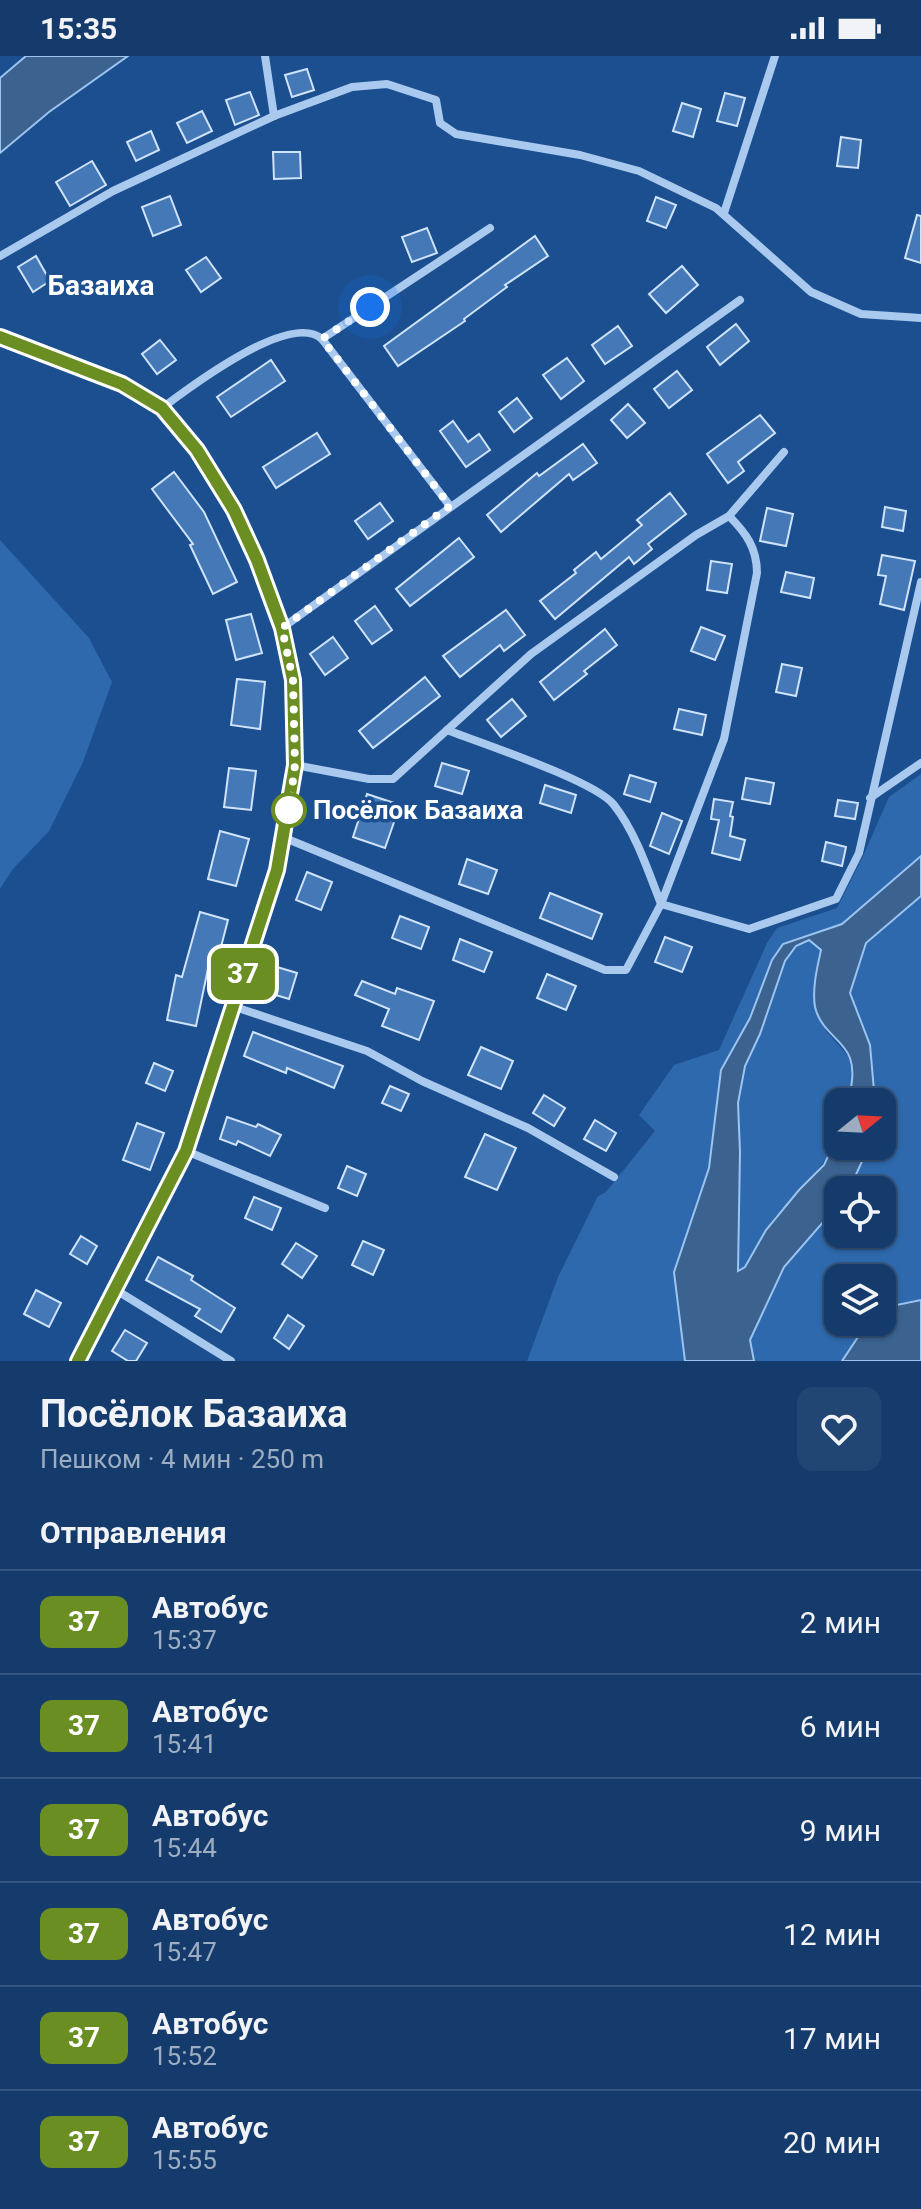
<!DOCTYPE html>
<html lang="ru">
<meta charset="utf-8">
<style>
:root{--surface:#143b6b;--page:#214673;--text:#f1f3f6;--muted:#9dadc1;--line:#33557e}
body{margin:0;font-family:Roboto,sans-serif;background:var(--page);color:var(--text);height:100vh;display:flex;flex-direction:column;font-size:30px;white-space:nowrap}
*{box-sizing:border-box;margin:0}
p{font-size:26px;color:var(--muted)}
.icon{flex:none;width:44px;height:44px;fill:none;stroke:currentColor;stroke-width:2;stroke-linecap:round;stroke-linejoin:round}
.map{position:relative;height:1305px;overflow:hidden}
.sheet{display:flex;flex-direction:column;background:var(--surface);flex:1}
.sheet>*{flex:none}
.badge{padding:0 16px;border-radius:12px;font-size:28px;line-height:52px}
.needle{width:52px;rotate:72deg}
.controls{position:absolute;left:824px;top:1032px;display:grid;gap:16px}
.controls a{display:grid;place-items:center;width:72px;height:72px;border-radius:16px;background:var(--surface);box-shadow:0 2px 6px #0004,0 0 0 2px var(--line);font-size:40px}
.you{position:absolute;width:40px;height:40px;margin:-20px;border:6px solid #fff;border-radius:50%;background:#1a73e8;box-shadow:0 0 0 12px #1a73e833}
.map>.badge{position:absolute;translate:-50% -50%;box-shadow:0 0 0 4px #fff}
h2{padding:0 40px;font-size:30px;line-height:72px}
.round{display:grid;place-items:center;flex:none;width:84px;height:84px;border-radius:16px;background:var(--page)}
.summary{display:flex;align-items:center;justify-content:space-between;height:136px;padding:0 40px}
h1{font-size:38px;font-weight:700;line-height:60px}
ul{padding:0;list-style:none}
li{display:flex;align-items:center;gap:24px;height:104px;padding:0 40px;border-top:2px solid var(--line)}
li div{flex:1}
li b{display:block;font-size:30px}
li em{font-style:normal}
li .badge{min-width:88px;font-weight:700;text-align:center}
.status{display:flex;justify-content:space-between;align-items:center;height:56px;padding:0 40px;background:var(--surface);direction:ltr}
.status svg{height:22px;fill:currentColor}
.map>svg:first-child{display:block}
</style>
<div class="status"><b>15:35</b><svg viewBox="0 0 49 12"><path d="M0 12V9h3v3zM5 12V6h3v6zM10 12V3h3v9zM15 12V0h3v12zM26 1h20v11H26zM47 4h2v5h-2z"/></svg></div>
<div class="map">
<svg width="921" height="1305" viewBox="0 0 921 1305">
<rect width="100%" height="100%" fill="#1b4f8f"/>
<!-- green -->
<g fill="#2e69ad">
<path d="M 0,484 L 89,582 L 112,626 L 83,706 L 49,775 L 13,813 L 0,833 Z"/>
<path d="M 921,718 L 921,800 L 842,868 L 783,888 L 772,904 L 750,962 L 721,1014 L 709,1112 L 674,1216 L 685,1305 L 527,1305 L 558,1221 L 598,1140 L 606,1136 L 655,1075 L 639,1059 L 674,1009 L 719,994 L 767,887 L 777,872 L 837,852 L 864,798 L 889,741 Z"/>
<path d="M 921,840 L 921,1244 L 882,1252 L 882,1222 L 838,1222 L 838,1266 L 868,1266 L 842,1305 L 754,1305 L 750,1284 L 784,1211 L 838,1149 L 838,1178 L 882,1178 L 882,1134 L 849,1134 L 869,1090 L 882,1090 L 882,1046 L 875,1046 L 870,989 L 850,937 L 866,887 Z"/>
<path d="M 810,884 L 821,894 L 816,918 L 826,975 L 850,1002 L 852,1027 L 848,1046 L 838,1046 C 838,1058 840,1072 836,1083 C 822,1120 786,1142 765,1175 C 756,1189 752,1207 738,1216 L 740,1096 L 738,1047 L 745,1010 L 760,978 L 785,905 L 796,890 Z"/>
</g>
<!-- water -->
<g fill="#3c6290" stroke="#9cc4f0" stroke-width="2">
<path d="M 26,0 L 128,0 L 49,56 L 0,97 L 0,22 Z"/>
<path d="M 921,800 L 921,840 L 866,887 L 850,937 L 870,989 L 875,1046 L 848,1046 C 851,1033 855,1016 850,1002 C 844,984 821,976 815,951 C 812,933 817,912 821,894 L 809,884 L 796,890 L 785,905 L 760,978 L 745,1010 L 738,1047 L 740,1096 L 738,1215 L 745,1211 L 766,1174 L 799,1134 L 824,1109 L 838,1079 L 838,1090 L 869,1090 L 849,1134 L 838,1134 L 838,1149 L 784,1211 L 750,1284 L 754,1305 L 685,1305 L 674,1216 L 709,1112 L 721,1014 L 750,962 L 772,904 L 783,888 L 842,868 Z"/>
<path d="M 921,1244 L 921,1305 L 842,1305 L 868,1266 L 882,1266 L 882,1252 Z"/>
</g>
<!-- building -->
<g fill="#4478b7" stroke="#cfe3fa" stroke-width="2">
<path d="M 307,13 L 314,34 L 292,41 L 285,19 Z"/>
<path d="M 250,36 L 259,59 L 235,69 L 226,44 Z"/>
<path d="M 725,37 L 745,42 L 737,70 L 717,65 Z"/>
<path d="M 682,47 L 701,53 L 693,81 L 673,75 Z"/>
<path d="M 202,55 L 212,75 L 187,87 L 177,67 Z"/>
<path d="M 151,75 L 159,94 L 136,105 L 127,86 Z"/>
<path d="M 841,81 L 861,84 L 858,112 L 837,110 Z"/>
<path d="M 273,96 L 300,96 L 301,122 L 274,123 Z"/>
<path d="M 92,105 L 106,129 L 70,150 L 56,126 Z"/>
<path d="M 170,140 L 181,169 L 153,180 L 142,151 Z"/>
<path d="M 656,141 L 676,149 L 666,172 L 647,165 Z"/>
<path d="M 917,159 L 921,160 L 921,207 L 905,202 Z"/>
<path d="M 427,172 L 437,197 L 412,206 L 402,181 Z"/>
<path d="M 535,180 L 548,200 L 505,229 L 507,231 L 464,263 L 465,265 L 398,310 L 384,290 Z"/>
<path d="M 36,200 L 50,225 L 33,236 L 18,211 Z"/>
<path d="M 206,201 L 221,222 L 201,236 L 186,214 Z"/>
<path d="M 682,210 L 698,229 L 666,257 L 649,238 Z"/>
<path d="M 736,268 L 749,285 L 720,309 L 707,291 Z"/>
<path d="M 618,270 L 632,290 L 605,308 L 592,289 Z"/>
<path d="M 160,284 L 176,304 L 157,318 L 142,298 Z"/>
<path d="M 567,302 L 584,325 L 561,343 L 543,319 Z"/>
<path d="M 271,304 L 285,325 L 231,361 L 217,341 Z"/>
<path d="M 677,315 L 692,334 L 669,352 L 654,333 Z"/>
<path d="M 517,342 L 532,362 L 514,376 L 499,356 Z"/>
<path d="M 628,348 L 645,367 L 627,382 L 611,364 Z"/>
<path d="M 760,359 L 775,377 L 738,406 L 744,415 L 728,427 L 707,398 Z"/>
<path d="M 453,365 L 468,386 L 479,378 L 490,394 L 466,411 L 440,375 Z"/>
<path d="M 317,377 L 330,398 L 276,432 L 263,411 Z"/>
<path d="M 583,388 L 597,407 L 573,424 L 569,418 L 501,476 L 487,459 L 537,417 L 539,420 Z"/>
<path d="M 174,416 L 204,456 L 237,526 L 213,538 L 190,489 L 193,488 L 152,433 Z"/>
<path d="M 670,437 L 686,458 L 648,488 L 652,493 L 634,508 L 629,501 L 555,563 L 540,545 L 576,517 L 574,514 L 596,496 L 601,503 L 642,469 L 637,464 Z"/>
<path d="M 380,447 L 393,465 L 368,483 L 355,465 Z"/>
<path d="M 885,451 L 906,455 L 903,475 L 882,471 Z"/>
<path d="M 767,452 L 793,458 L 786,490 L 760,485 Z"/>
<path d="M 459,482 L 474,501 L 410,550 L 396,533 Z"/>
<path d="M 882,499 L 915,505 L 904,554 L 880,548 L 886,520 L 878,519 Z"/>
<path d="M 711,505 L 732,508 L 727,537 L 707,534 Z"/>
<path d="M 786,516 L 814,522 L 810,542 L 781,536 Z"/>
<path d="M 375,550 L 392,574 L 372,588 L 355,565 Z"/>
<path d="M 506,554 L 525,579 L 504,595 L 500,589 L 460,621 L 443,600 Z"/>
<path d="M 251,558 L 262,597 L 236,604 L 226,564 Z"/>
<path d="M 701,571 L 725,580 L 715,604 L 691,595 Z"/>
<path d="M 605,573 L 617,589 L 584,615 L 587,618 L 554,644 L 540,626 Z"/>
<path d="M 333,581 L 348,602 L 325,619 L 310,598 Z"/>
<path d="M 782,608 L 802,612 L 796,640 L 776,636 Z"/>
<path d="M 425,621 L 440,640 L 373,692 L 359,675 Z"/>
<path d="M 237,623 L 265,626 L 260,673 L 231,669 Z"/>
<path d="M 512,643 L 526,660 L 501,681 L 487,664 Z"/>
<path d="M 679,653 L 706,659 L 702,679 L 674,673 Z"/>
<path d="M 442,707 L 469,715 L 462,738 L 435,730 Z"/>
<path d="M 229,712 L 256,715 L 251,754 L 224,751 Z"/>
<path d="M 630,719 L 656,727 L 650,746 L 624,738 Z"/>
<path d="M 746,722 L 774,727 L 770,748 L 742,743 Z"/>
<path d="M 545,729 L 576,739 L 571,757 L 540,747 Z"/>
<path d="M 367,738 L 400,749 L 385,792 L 353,781 Z"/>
<path d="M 714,743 L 733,746 L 730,760 L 733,761 L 730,780 L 745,784 L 740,804 L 712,797 L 719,764 L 711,763 Z"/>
<path d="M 838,744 L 858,747 L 855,763 L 835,760 Z"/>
<path d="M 662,757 L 682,765 L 669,798 L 650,790 Z"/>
<path d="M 220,775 L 249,783 L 236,830 L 208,823 Z"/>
<path d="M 826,786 L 846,791 L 842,810 L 822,805 Z"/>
<path d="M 467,803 L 497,814 L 488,838 L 459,828 Z"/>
<path d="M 307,816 L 332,826 L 321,854 L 296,844 Z"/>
<path d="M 550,837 L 602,858 L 592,883 L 540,862 Z"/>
<path d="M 200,856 L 228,864 L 216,910 L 209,908 L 196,970 L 167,964 L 176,919 L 182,921 Z"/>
<path d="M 400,860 L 429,871 L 421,893 L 392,882 Z"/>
<path d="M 665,881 L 692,891 L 682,916 L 655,906 Z"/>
<path d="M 460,883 L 492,896 L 484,916 L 453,904 Z"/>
<path d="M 277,911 L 297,917 L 289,943 L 269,937 Z"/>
<path d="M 547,918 L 576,930 L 566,954 L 537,942 Z"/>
<path d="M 362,925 L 395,938 L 397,932 L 434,945 L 419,984 L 382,970 L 389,953 L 355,939 Z"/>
<path d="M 253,976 L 343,1010 L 334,1032 L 287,1012 L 286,1017 L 244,1000 Z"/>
<path d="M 481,991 L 513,1005 L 501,1033 L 468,1019 Z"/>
<path d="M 154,1007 L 173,1015 L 165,1035 L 146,1027 Z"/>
<path d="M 390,1030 L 409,1038 L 401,1055 L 382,1047 Z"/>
<path d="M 544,1039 L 565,1052 L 554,1070 L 533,1057 Z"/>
<path d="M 227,1061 L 256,1071 L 258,1068 L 281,1079 L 270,1100 L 238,1085 L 236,1089 L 220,1083 Z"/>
<path d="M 595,1064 L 616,1077 L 606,1095 L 584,1083 Z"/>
<path d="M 137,1067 L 164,1077 L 150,1114 L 123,1104 Z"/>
<path d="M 485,1078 L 516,1092 L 497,1134 L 465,1121 Z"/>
<path d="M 347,1110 L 366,1118 L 357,1140 L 338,1132 Z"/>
<path d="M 254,1141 L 281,1152 L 272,1174 L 245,1162 Z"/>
<path d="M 81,1180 L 97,1190 L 87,1208 L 70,1198 Z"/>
<path d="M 363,1185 L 384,1194 L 373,1219 L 352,1209 Z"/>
<path d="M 296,1187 L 317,1200 L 302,1222 L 282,1208 Z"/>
<path d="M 158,1201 L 193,1220 L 191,1224 L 235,1252 L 221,1276 L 195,1260 L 200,1253 L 146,1224 Z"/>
<path d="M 36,1234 L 61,1247 L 49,1271 L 24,1258 Z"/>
<path d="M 288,1259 L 304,1270 L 289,1293 L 274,1282 Z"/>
<path d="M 125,1274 L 147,1287 L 136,1305 L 128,1305 L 112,1295 Z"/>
</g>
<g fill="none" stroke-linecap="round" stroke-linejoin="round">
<!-- minor -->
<g stroke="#a9c9ee" stroke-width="8">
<path d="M 265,0 L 274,60"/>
<path d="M 724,157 L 775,0"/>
<path d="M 0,200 L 113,135 L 274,60 L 352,31 L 387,28 L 436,44 L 440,67 L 456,78 L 580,99 L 639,115 L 716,152 L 811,236 L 861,258 L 921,262"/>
<path d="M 0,281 L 122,328 L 162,352 L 197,394 L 234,454 L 257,504 L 282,572 L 293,624 L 295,709 L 277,814 L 186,1095 L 78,1305"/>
<path d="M 322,283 L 490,172"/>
<path d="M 162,352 C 190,331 290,255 322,283 L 450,450"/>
<path d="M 282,572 L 740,244"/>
<path d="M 447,674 C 480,687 596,725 614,749 C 636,777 648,815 661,848 L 749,873 L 836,843 L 859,797 L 921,526"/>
<path d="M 295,709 L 369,723 L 393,723 L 531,598 L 696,479 L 729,460 L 784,396"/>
<path d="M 870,742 L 921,707"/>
<path d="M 285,782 L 605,914 L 626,914 L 661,848 L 724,683 L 757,517 C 757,492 746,477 729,460"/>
<path d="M 232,950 L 367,995 L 422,1025 L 528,1072 L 614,1121"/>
<path d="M 186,1095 L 325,1152"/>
<path d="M 116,1234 L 231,1305"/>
</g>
</g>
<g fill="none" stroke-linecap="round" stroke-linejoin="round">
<defs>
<path id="line" d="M 0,281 L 122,328 L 162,352 L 197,394 L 234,454 L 257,504 L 282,572 L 293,624 L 295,709 L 277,814 L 186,1095 L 78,1305"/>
</defs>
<!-- line casing -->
<use href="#line" stroke="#fff" stroke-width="18"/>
<!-- line -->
<use href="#line" stroke="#6b8e23" stroke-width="12"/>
<!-- walk -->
<path stroke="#fff" stroke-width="8" stroke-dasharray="0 14.4" d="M 289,754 L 295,709 L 293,624 L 282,572 L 450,450 L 322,283 L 370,251"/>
</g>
<!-- markers -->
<circle fill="#fff" stroke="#6b8e23" stroke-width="4" cx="289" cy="754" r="16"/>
<g text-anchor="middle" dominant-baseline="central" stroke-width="7" stroke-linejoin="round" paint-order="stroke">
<!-- stop labels -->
<g font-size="26" font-weight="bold" fill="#fff" stroke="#1b4f8f" text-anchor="start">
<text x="313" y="754">Посёлок Базаиха</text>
</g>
<!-- neighbourhood labels -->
<g font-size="28" font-weight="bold" fill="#fff" stroke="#1b4f8f">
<text x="101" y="229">Базаиха</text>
</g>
</g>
</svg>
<div class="controls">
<a><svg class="needle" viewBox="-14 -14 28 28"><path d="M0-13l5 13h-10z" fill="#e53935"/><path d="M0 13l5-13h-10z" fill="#9dadc1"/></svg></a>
<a><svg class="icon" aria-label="locate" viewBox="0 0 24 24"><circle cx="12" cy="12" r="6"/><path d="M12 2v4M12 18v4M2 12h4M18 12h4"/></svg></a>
<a><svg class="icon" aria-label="layers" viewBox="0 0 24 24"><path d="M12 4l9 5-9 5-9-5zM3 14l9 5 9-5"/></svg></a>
</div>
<div class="you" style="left:370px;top:251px"></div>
<b class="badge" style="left:243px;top:918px;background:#6b8e23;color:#fff">37</b>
</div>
<section class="sheet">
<div class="summary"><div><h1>Посёлок Базаиха</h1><p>Пешком · 4 мин · 250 m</p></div><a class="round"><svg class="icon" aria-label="heart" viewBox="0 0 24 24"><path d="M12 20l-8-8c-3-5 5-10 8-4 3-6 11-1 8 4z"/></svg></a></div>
<h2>Отправления</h2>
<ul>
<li><span class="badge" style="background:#6b8e23;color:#fff">37</span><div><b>Автобус</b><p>15:37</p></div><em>2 мин</em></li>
<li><span class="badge" style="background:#6b8e23;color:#fff">37</span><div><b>Автобус</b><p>15:41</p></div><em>6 мин</em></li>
<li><span class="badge" style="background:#6b8e23;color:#fff">37</span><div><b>Автобус</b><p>15:44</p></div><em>9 мин</em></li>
<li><span class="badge" style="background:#6b8e23;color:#fff">37</span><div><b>Автобус</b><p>15:47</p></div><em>12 мин</em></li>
<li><span class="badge" style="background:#6b8e23;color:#fff">37</span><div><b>Автобус</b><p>15:52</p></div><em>17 мин</em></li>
<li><span class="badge" style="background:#6b8e23;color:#fff">37</span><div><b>Автобус</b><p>15:55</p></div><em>20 мин</em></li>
</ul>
</section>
